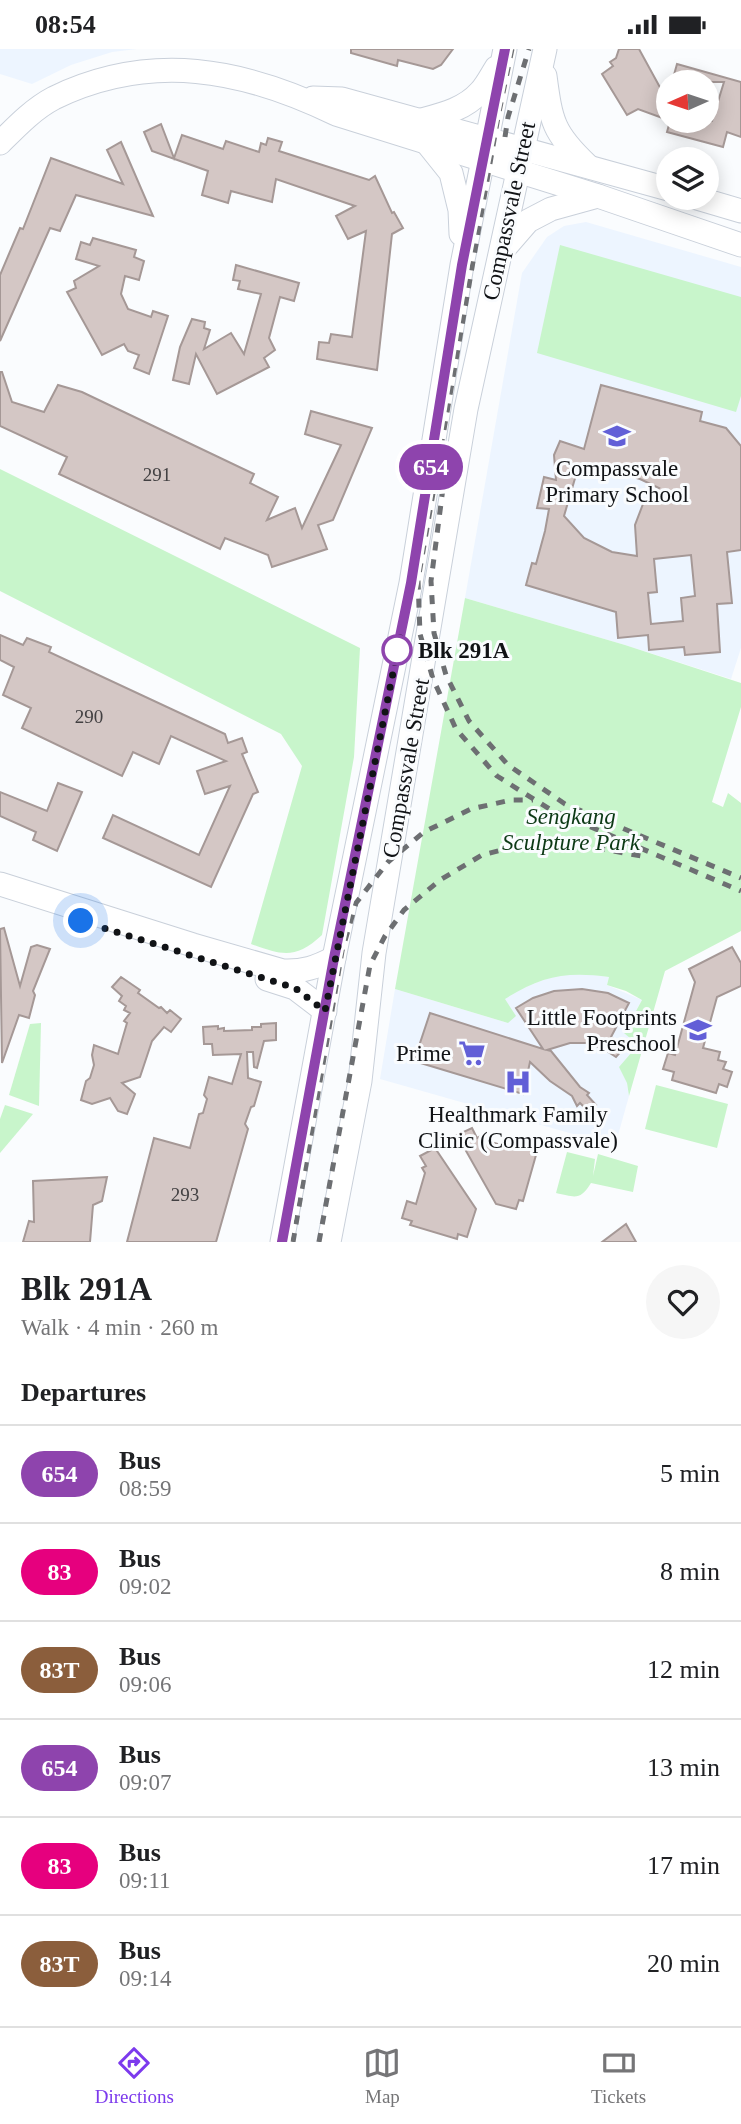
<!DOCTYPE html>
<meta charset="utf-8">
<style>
:root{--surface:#fff;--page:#f6f6f6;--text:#202124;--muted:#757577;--line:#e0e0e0;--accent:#7c3aed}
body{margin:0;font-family:Georgia,serif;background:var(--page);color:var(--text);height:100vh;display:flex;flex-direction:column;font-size:26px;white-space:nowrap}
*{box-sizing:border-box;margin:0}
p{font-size:23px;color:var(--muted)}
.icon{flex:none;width:38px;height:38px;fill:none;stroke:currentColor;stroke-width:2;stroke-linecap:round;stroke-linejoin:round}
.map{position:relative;height:1193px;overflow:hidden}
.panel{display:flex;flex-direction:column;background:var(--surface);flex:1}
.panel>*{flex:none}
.badge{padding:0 14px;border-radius:23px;font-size:24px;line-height:46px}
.needle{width:46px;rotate:267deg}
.controls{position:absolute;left:656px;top:21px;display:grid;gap:14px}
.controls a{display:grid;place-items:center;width:63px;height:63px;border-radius:50%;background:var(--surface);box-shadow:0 4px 18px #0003;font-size:35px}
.you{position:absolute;width:35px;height:35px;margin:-18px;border:5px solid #fff;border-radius:50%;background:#1a73e8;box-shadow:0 0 0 10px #1a73e833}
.map>.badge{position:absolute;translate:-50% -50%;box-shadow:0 0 0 4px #fff}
h2{padding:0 21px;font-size:26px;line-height:63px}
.round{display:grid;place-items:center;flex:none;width:74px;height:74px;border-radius:37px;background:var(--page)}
.overview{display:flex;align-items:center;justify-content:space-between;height:119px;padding:0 21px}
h1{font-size:33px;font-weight:700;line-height:52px}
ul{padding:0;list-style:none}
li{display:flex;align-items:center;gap:21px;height:98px;padding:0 21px;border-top:2px solid var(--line)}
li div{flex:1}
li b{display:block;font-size:26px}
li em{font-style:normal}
li .badge{min-width:77px;font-weight:700;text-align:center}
.status{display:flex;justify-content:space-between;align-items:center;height:49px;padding:0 35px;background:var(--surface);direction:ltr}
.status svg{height:19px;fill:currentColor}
.dock{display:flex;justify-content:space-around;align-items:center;height:98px;border-top:2px solid var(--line);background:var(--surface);font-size:19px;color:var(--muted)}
.dock a{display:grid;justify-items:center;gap:4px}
.dock .active{color:var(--accent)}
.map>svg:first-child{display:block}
</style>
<div class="status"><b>08:54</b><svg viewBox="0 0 49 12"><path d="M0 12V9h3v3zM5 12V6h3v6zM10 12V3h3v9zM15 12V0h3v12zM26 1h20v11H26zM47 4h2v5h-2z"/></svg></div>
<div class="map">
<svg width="741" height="1193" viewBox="0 0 741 1193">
<rect width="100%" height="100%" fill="#fafcfe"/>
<!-- built -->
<g fill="#edf5ff">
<path d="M 0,0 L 137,0 L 112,3 L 71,16 L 32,35 L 0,25 Z"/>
<path d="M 586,173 L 741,218 L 741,599 L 731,630 L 625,596 L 465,549 L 522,224 L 547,188 L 564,177 Z"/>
<path d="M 580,924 L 609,928 L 607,936 L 642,951 L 624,983 L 638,996 L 627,1034 L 629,1047 L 615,1097 L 380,1030 L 395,940 L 508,974 L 504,950 L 525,938 L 554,927 Z"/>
</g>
<!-- green -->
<g fill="#c8f5cb">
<path d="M 560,196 L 741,248 L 741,347 L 736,363 L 537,304 Z"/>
<path d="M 0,420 L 360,599 L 354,708 L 322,886 C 295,911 282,906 251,895 L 302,717 L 281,685 L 0,542 Z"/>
<path d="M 465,549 L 625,596 L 741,634 L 741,658 L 712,753 L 723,758 L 728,744 L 741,754 L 741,882 L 665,922 L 629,1047 L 627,1034 L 619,1018 L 638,996 L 624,984 L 642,951 L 626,942 L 607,936 L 609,928 C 566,922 541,927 505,950 L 516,967 L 508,974 L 395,940 Z"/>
<path d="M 41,974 L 39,1057 L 9,1046 L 30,975 Z"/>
<path d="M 656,1036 L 728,1055 L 717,1099 L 645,1080 Z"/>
<path d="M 5,1056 L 33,1065 L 0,1104 L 0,1070 Z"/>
<path d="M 567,1103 L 595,1110 L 593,1127 L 598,1105 L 638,1117 L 633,1143 L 591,1134 C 580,1152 575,1148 556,1144 Z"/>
</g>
<!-- building -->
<g fill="#d4c7c5" stroke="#a59896" stroke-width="2" fill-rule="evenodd">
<path d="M 351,0 L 453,0 L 441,16 L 433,20 L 398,11 L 397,17 L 351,4 Z"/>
<path d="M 619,0 L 639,0 L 668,53 L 668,71 L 638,60 L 627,66 L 602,25 L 613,17 L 610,13 L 616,9 Z"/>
<path d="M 677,15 L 741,33 L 741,88 L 727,83 L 723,98 L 667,83 L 670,72 L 712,72 L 724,33 L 672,33 Z"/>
<path d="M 161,75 L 174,109 L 182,86 L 223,100 L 226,92 L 259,103 L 261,94 L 266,96 L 268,89 L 282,93 L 279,102 L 369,131 L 375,127 L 392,164 L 394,163 L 403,179 L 392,185 L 377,321 L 317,310 L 319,293 L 329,294 L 331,285 L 352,288 L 366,182 L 348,190 L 336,167 L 355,157 L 276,130 L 272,153 L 231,142 L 228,154 L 202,146 L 208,122 L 152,102 L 144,83 Z"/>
<path d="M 121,93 L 153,167 L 76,146 L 60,182 L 50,179 L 0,292 L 0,226 L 20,179 L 23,180 L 51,109 L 123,135 L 107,101 Z"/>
<path d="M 93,189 L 136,201 L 134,208 L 144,212 L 139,231 L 125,227 L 121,245 L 128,260 L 151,268 L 153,262 L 168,267 L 149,325 L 134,319 L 139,306 L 128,302 L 124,295 L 102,306 L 67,243 L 76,239 L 74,232 L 99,217 L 76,210 L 81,193 L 90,196 Z"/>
<path d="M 236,216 L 299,234 L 294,252 L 280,248 L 269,289 L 275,301 L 264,309 L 269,318 L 217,345 L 196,305 L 189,335 L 173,331 L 180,298 L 192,270 L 205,273 L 204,279 L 210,281 L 204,300 L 231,284 L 244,305 L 261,245 L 238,240 L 240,232 L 233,231 Z"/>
<path d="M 0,323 L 2,323 L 12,353 L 44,363 L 58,336 L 82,343 L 254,425 L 250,434 L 278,448 L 267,471 L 295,459 L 302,479 L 341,396 L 305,385 L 311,362 L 372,379 L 333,471 L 318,476 L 327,500 L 272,518 L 268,506 L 225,489 L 220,500 L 59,425 L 67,408 L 0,377 Z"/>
<path d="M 601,336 L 702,363 L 700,372 L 726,379 L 741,397 L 741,501 L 727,503 L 732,554 L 717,555 L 720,603 L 685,606 L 684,598 L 649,601 L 648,586 L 618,589 L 616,563 L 526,536 L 532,514 L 536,515 L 545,482 L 549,460 L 537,459 L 544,428 L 556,431 L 554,406 L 560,392 L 584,400 ZM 593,417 L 640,430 L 659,439 L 643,455 L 635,476 L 637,507 L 612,503 L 584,489 L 564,467 L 576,426 ZM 691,506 L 695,547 L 681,549 L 683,572 L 651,575 L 648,544 L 657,543 L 654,510 Z"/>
<path d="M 0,586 L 23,596 L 27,589 L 51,598 L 49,603 L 225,685 L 228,694 L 242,689 L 247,703 L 242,705 L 258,743 L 253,745 L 211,838 L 103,789 L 113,766 L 199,806 L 230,737 L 205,745 L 197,722 L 226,712 L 171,687 L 159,715 L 133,703 L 122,727 L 22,679 L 31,659 L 3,646 L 14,618 L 0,611 Z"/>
<path d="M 58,734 L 82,743 L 57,802 L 33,791 L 36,783 L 0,767 L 0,743 L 47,762 Z"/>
<path d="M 4,879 L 20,937 L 31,898 L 37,896 L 50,900 L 33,942 L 35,946 L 29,969 L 19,966 L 2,1014 L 0,880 Z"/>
<path d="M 732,898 L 741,914 L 741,937 L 717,948 L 703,999 L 720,1003 L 718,1011 L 726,1013 L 723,1020 L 732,1023 L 727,1038 L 719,1035 L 716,1044 L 672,1031 L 674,1023 L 663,1020 L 668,1004 L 675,1006 L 695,933 L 689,920 Z"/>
<path d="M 121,928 L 140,941 L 138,944 L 159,959 L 161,958 L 167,964 L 170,961 L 181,970 L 171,983 L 164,978 L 152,992 L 140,1028 L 122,1034 L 135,1045 L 127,1065 L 118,1062 L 110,1049 L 92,1055 L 81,1051 L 86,1032 L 90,1029 L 94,1016 L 92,1006 L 94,996 L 118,1005 L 127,974 L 124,972 L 130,964 L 124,961 L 126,957 L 119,952 L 122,947 L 112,938 Z"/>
<path d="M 582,940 L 608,944 L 629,954 L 611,988 L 625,998 L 616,1008 L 602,999 L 587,994 L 570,994 L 547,1001 L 551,1002 L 580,1038 L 589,1044 L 587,1046 L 596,1056 L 589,1063 L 580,1054 L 577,1057 L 572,1047 L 550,1032 L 530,1013 L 523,1045 L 414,1012 L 430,964 L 543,1000 L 516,959 L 533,949 L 554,942 Z"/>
<path d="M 276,974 L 276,991 L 264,992 L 257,1019 L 254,1018 L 253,1003 L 247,1003 L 248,1029 L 261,1033 L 254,1057 L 251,1058 L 245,1075 L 248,1080 L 216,1193 L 127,1193 L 154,1089 L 190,1099 L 199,1065 L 203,1064 L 207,1050 L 204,1046 L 209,1028 L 232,1035 L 241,1005 L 213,1006 L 212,995 L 204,995 L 203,978 L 218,977 L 218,980 L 224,979 L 224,982 L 252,981 L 252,978 L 261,978 L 261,975 Z"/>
<path d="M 472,1079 L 477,1089 L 482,1086 L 484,1091 L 515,1100 L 517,1090 L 534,1096 L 531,1105 L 536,1106 L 523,1152 L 519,1151 L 516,1160 L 496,1155 L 457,1086 Z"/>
<path d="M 435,1099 L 476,1160 L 467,1188 L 458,1185 L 457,1190 L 410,1176 L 412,1172 L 402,1169 L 407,1152 L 416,1155 L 425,1124 L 422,1119 L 426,1117 L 420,1107 Z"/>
<path d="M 107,1128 L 102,1152 L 93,1156 L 90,1193 L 23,1193 L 29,1172 L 34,1173 L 33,1132 Z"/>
<path d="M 626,1175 L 636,1193 L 602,1193 Z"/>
</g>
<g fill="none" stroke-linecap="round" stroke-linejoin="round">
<defs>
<g id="minor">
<path d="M 545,27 C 551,72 553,84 587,116"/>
<path d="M 313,49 L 342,50 L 668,140"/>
<path d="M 418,72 C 440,66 464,61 480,43 C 486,37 491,27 496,19"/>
<path d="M 0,94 C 16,78 33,60 54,49 C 151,2 243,20 336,65 L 598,147 L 741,196"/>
<path d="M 427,94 L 451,124 L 460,161 L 461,185"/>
<path d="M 697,149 L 741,162"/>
<path d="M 502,202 L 528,172 L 551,160 L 598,147"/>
<path d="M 0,835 L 193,896 L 283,922 C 303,923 317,918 334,909"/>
<path d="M 267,930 L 295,939 L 325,962"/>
<path d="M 282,1193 L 334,909 L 411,534 L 462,216 L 505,0"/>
<path d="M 329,1193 L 360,1032 L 374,904 L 466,360 L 545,0"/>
</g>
</defs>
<!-- minor casing -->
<use href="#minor" stroke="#c9d0da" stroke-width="25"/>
<!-- minor -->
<use href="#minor" stroke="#fff" stroke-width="23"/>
<!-- rail -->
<g stroke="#6d6f72" stroke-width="5" stroke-dasharray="9 9" stroke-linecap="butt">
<path d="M 512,0 L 498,68 L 418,531 L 420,585 L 433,630 L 456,680 L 497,727 L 551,761 L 741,842"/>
<path d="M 505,88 L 508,68 L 529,0"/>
<path d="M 443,439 L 431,532 L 434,584 L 446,626 L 469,672 L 508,716 L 565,755 L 741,829"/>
<path d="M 293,1193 L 342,902 L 356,854 L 388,813 L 424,783 L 471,760 L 511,751 L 533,751"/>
<path d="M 319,1193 L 370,916 L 385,887 L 404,861 L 440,831 L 482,806 L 522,796 L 569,794 L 641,807"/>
</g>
</g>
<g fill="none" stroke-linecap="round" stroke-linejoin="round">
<defs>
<path id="line" d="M 282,1193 L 334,909 L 411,534 L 462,216 L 505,0"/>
</defs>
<!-- line casing -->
<use href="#line" stroke="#fff" stroke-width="16"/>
<!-- line -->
<use href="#line" stroke="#8e44ad" stroke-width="10"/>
<!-- walk -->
<path stroke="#111316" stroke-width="7" stroke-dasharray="0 12.6" d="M 81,872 L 295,939 L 325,962 L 400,589 L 397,601"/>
</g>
<!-- icons -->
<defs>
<symbol id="school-bare" viewBox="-9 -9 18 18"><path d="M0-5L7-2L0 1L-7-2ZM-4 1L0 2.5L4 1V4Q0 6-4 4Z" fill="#625fd7" stroke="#fafcfe" stroke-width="2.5" paint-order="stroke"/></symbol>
<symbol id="supermarket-bare" viewBox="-9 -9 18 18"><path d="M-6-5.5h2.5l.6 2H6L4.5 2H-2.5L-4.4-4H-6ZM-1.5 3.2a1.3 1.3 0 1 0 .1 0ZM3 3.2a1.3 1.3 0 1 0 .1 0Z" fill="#625fd7" stroke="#fafcfe" stroke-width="2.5" paint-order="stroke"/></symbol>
<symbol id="hospital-bare" viewBox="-9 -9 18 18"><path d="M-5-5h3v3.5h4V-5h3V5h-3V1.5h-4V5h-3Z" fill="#625fd7" stroke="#fafcfe" stroke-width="2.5" paint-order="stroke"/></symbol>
</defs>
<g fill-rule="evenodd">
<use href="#school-bare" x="598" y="368" width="38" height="38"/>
<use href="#school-bare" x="679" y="962" width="38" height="38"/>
<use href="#supermarket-bare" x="453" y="985" width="38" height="38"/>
<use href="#hospital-bare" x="499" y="1014" width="38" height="38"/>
</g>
<!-- markers -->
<circle fill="#fff" stroke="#8e44ad" stroke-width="3.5" cx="397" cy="601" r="14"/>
<g text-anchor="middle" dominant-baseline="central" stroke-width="6" stroke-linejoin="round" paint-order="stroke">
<!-- number labels -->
<g font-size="19" fill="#424042">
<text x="157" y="425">291</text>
<text x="89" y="667">290</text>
<text x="185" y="1145">293</text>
</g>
<!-- street labels -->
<g font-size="23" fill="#111316" stroke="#fafcfe">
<text transform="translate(509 162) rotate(-78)">Compassvale Street</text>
<text transform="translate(406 719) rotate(-80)">Compassvale Street</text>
</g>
<!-- poi labels -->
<g font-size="23" fill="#111316" stroke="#fafcfe">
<text x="617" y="419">Compassvale<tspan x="617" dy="26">Primary School</tspan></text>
<text x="677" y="968" text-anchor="end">Little Footprints<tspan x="677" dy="26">Preschool</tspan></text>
<text x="451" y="1004" text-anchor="end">Prime</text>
<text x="518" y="1065">Healthmark Family<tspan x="518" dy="26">Clinic (Compassvale)</tspan></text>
</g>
<!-- stop labels -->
<g font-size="23" font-weight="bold" fill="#111316" stroke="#fafcfe" text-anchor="start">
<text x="418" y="601">Blk 291A</text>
</g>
<!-- park labels -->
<g font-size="23" font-style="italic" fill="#0c3915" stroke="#fafcfe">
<text x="571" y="767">Sengkang<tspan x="571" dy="26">Sculpture Park</tspan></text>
</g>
</g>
</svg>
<div class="controls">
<a><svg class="needle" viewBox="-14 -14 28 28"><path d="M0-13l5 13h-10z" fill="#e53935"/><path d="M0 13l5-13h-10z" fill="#757577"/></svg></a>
<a><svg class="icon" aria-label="layers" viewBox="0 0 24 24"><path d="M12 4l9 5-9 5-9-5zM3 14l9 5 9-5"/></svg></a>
</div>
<div class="you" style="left:81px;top:872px"></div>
<b class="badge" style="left:431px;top:418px;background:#8e44ad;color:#fff">654</b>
</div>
<section class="panel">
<div class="overview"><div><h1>Blk 291A</h1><p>Walk · 4 min · 260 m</p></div><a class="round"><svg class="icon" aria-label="heart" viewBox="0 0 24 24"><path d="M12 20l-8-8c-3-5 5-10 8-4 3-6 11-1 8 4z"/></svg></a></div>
<h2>Departures</h2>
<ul>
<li><span class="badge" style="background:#8e44ad;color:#fff">654</span><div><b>Bus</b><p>08:59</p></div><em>5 min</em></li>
<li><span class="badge" style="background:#e6007e;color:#fff">83</span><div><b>Bus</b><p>09:02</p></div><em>8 min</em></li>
<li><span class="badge" style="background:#8b5e3c;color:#fff">83T</span><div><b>Bus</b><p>09:06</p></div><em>12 min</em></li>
<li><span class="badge" style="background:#8e44ad;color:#fff">654</span><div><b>Bus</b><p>09:07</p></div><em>13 min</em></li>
<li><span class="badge" style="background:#e6007e;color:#fff">83</span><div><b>Bus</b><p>09:11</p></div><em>17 min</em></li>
<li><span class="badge" style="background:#8b5e3c;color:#fff">83T</span><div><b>Bus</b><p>09:14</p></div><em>20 min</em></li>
</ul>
</section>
<nav class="dock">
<a class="active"><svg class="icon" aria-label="directions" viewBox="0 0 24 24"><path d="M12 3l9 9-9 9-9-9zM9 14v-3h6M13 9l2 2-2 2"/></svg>Directions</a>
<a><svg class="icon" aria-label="map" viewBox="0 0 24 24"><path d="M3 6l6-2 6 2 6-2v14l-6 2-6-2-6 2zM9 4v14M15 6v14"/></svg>Map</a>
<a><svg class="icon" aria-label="tickets" viewBox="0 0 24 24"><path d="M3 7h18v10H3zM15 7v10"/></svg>Tickets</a>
</nav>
